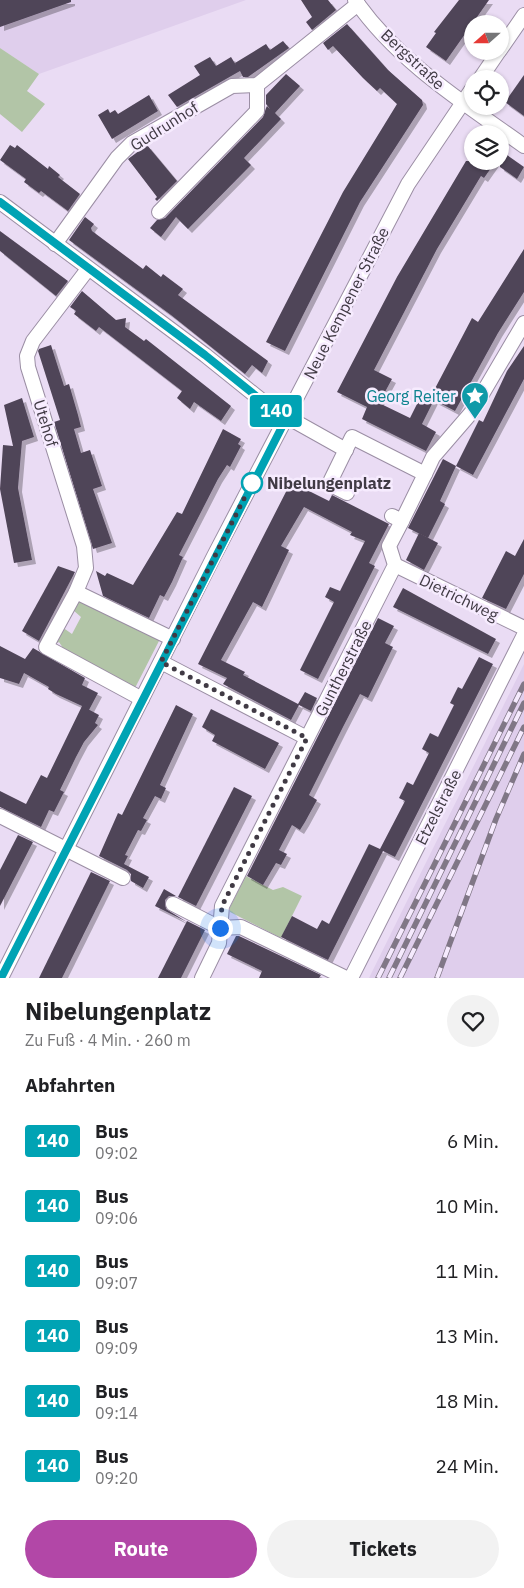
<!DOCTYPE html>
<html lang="de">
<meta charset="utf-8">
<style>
:root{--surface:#fff;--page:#f2f2f2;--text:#202124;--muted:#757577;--accent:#b247a7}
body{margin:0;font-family:"IBM Plex Sans",sans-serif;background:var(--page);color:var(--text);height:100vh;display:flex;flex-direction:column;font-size:19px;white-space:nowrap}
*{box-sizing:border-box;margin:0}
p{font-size:16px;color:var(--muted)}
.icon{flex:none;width:28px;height:28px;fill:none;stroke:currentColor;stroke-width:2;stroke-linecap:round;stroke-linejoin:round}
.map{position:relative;height:978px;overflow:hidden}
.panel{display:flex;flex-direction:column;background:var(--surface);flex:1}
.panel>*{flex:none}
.badge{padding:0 10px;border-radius:4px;font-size:18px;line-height:32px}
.needle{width:32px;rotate:249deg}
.controls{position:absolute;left:464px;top:15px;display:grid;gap:10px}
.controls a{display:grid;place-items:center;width:45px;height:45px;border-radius:50%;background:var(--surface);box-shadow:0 1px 4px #0004;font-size:25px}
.you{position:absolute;width:25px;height:25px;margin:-12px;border:4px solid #fff;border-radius:50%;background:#1a73e8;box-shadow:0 0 0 8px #1a73e833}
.map>.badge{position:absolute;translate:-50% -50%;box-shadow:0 0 0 2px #fff}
h2{padding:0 25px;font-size:19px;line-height:45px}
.round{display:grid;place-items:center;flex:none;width:52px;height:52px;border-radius:26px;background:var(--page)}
.overview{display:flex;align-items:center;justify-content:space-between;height:85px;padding:0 25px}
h1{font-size:24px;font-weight:700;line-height:38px}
.button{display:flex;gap:10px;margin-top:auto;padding:10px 25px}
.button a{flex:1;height:58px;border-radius:30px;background:var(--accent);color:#fff;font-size:20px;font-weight:700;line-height:58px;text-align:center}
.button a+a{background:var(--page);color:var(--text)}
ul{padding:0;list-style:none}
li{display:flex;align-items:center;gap:15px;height:65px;padding:0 25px}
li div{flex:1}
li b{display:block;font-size:19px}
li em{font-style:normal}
li .badge{min-width:55px;font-weight:700;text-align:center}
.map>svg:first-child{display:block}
</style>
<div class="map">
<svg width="524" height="978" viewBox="0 0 524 978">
<defs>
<filter id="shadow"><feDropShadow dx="4" dy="4" stdDeviation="0" flood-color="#0004"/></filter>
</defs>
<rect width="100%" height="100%" fill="#eadcf4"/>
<!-- built -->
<g fill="#dfceec">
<path d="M 0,0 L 246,0 L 39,74 L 0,48 Z"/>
<path d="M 524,664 L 524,978 L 369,978 Z"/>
</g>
<!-- green -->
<g fill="#b2c5a7">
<path d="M 0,48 L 39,74 L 27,91 L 45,104 L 22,132 L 0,114 Z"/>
<path d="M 84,600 L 160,639 L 135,688 L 65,651 L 59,642 L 57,643 L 57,636 L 62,627 L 72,634 L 81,617 L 73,610 L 75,604 Z"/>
<path d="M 246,876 L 273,890 L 283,887 L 302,896 L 281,938 L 230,912 L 230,907 Z"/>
</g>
<!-- building -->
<g fill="#504558" filter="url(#shadow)">
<path d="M 0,0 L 71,0 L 71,2 L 0,27 Z"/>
<path d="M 301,0 L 328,0 L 336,10 L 312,30 L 306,22 L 312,17 Z"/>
<path d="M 459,0 L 489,0 L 446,61 L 426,47 L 436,33 L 434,32 Z"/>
<path d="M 347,24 L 388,70 L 422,100 L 423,105 L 360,202 L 285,351 L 266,342 L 343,192 L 397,104 L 380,88 L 377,91 L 363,78 L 333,46 L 328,50 L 323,43 Z"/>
<path d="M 283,41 L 289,48 L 248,77 L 243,77 L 240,71 L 177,107 L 168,95 L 200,75 L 194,66 L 210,57 L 216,66 L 231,57 L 236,65 L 235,63 L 266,44 L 270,50 Z"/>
<path d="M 286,74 L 300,86 L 275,113 L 281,119 L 244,158 L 251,165 L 188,229 L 176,217 L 161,237 L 150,228 L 157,220 L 165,218 L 263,117 L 266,108 L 267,106 L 270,109 L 266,104 L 266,95 Z"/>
<path d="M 524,75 L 524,116 L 505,102 Z"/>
<path d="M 149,95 L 158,111 L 112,139 L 98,115 L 108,109 L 110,113 L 115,110 L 118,114 Z"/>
<path d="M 10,145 L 15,148 L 17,145 L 48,169 L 49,166 L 60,175 L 58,177 L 80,194 L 68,211 L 41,191 L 39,193 L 24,182 L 26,179 L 0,160 Z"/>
<path d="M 147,145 L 177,181 L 157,201 L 155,199 L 157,197 L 128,159 Z"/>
<path d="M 500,150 L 524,167 L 517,179 L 500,167 Z"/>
<path d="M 466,161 L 496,161 L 484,178 L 481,176 L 437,249 L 374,370 L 392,379 L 379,403 L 410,418 L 422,394 L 434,400 L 422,424 L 436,432 L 426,451 L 362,419 L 367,407 L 337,392 L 397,277 Z"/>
<path d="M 85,217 L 94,224 L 91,228 L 92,231 L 143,269 L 146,265 L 161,277 L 163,274 L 183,289 L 178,295 L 268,361 L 262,373 L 252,365 L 245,374 L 171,315 L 69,240 Z"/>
<path d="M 0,231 L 68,281 L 56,296 L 0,251 Z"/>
<path d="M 524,249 L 524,292 L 498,333 L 455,411 L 430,398 L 472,318 L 478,322 Z"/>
<path d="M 82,291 L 116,320 L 126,318 L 125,327 L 144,341 L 146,339 L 231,406 L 221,421 L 194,402 L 190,409 L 177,398 L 182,391 L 99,327 L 96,331 L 74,314 L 76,311 L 70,307 Z"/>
<path d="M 51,345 L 64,386 L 69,384 L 78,415 L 81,427 L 74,429 L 81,453 L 90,450 L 102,486 L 93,489 L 112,543 L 93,549 L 54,422 L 60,420 L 38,351 L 39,349 Z"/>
<path d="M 524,346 L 524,379 L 473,475 L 456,466 L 479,420 L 483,422 L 507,371 Z"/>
<path d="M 22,398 L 34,437 L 22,441 L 18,488 L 32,560 L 14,563 L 0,489 L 3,445 L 13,446 L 4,405 Z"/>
<path d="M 223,429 L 241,439 L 238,444 L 241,446 L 230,467 L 227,465 L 218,479 L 179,555 L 183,557 L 172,582 L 164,597 L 160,595 L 149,618 L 103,596 L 96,571 L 105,576 L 107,573 L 133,585 L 177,512 L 182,514 Z"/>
<path d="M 443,459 L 456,466 L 440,501 L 445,504 L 428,538 L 408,528 Z"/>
<path d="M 291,482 L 329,501 L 332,495 L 389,524 L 369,563 L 375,566 L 318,679 L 300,670 L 334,602 L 325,597 L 330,587 L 340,591 L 365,541 L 350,535 L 352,532 L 304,507 L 281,546 L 289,550 L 262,607 L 253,602 L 221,660 L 245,672 L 243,675 L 298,704 L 305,692 L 317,698 L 311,711 L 299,705 L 291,720 L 223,684 L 227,678 L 198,664 Z"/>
<path d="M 419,533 L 438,543 L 424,570 L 406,560 Z"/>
<path d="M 524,539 L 524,574 L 506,609 L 482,598 L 506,551 L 515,556 Z"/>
<path d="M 58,566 L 75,572 L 39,641 L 22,631 Z"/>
<path d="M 403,588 L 496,639 L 488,654 L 393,607 Z"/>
<path d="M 378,618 L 394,626 L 385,643 L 393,647 L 368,698 L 360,694 L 343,727 L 309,795 L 317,800 L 305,822 L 300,830 L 292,825 L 279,850 L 287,854 L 281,865 L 276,863 L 263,885 L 247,876 Z"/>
<path d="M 0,646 L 25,659 L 33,648 L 85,678 L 82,685 L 98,693 L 89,710 L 86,708 L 99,715 L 95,723 L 98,725 L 84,742 L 76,757 L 60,790 L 64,792 L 54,812 L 49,810 L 41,827 L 0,807 L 0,791 L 26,804 L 41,775 L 47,778 L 82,706 L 56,694 L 48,689 L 49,687 L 24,673 L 19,684 L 0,678 Z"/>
<path d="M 479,657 L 493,664 L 395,857 L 383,851 L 328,960 L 281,937 L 292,916 L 317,929 L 322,920 L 329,924 L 369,844 L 380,849 L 405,801 L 399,798 L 407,782 L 413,785 L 429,753 L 422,749 L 430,733 L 438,737 L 454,705 L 450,703 L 458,687 L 462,689 Z"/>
<path d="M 176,705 L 193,714 L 160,785 L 166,788 L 161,799 L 155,796 L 143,818 L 147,820 L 141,831 L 138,830 L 125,855 L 128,856 L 124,864 L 149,877 L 143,888 L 131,881 L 131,874 L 127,870 L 99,856 L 118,813 L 122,815 Z"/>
<path d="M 211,709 L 279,743 L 265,769 L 212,741 L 215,735 L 202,727 Z"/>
<path d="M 234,787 L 252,796 L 196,906 L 178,897 Z"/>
<path d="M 18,835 L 33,842 L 0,906 L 0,870 Z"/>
<path d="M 91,872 L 110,881 L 62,978 L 39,978 Z"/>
<path d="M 164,889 L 176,896 L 169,896 L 165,900 L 166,909 L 187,922 L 155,906 Z"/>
<path d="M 187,921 L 205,930 L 181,978 L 158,978 Z"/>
<path d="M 236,936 L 239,936 L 321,975 L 319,978 L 259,978 L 262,971 L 227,954 Z"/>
</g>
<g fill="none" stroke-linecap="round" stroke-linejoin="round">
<defs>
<g id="minor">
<path d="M 355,0 C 398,62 464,103 524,146"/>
<path d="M 500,50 L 524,15"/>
<path d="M 480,79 L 499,51"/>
<path d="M 0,202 L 205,355 L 271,408 L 346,450"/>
<path d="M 159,212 L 257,111 L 257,85"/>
<path d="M 55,244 L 117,158 L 132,143 L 232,86 L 257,85 L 358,4"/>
<path d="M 425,474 L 433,457 L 471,413 L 524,323"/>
<path d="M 347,493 L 329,484 L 352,437 L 425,474 L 402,521 L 392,516"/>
<path d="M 395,565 L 524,628"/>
<path d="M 76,592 L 86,568 L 84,546 L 28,367 L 27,356 L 33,341 L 88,269"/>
<path d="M 161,662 L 307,738"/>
<path d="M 142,699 L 46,647 L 76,592 L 173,639"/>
<path d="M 0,816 L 123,878"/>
<path d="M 173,904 L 220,928 L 241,927 L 346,978"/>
<path d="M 1,978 L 214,556 L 408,184 L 472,89"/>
<path d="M 202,978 L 219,943 L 222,906 L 395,565 L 389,546 L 402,521"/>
<path d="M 351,978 L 524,635"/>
</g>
</defs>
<!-- minor casing -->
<use href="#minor" stroke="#9b8ea4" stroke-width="16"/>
<!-- minor -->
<use href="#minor" stroke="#fff" stroke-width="14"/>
<defs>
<g id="rail">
<path d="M 378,978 L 524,684"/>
<path d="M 389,978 L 524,703"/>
<path d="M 400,978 L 524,727"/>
<path d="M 437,978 L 496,819 L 524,754"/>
</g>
</defs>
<!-- rail casing -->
<use href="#rail" stroke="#807786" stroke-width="5.5"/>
<!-- rail -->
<use href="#rail" stroke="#f6ebfe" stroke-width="4" stroke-dasharray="11" stroke-linecap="butt"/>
</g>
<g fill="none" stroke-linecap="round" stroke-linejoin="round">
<defs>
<path id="line" d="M 0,202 L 205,355 L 271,408 L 287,417 L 1,978"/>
</defs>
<!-- line casing -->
<use href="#line" stroke="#fff" stroke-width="11"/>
<!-- line -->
<use href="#line" stroke="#00a3b4" stroke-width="8"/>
<!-- walk -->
<path stroke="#403a44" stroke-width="5" stroke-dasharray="0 9" d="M 220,928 L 222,906 L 307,738 L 161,662 L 252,483"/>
</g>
<!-- icons -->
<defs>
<symbol id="sight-pin" viewBox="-11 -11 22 30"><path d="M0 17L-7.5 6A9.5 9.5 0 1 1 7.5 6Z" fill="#0f9aa8" stroke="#f6ebfe"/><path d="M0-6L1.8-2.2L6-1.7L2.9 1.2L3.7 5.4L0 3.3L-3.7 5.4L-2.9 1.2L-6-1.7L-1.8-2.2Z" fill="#fff"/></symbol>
</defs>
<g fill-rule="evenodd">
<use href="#sight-pin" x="459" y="380" width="32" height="43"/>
</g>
<!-- markers -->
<circle fill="#fff" stroke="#00a3b4" stroke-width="2.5" cx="252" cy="483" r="10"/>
<g text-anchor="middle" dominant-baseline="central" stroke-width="5" stroke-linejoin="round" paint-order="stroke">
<!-- street labels -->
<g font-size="16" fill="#403a44" stroke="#f6ebfe">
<text transform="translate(413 59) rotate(43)">Bergstraße</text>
<text transform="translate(164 126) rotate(-32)">Gudrunhof</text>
<text transform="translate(346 303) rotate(-63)">Neue Kempener Straße</text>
<text transform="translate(46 423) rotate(73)">Utehof</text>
<text transform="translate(459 597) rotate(26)">Dietrichweg</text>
<text transform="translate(343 668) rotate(-63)">Guntherstraße</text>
<text transform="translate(438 807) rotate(-63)">Etzelstraße</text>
</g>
<!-- culture labels -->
<g font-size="16" fill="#0d838f" stroke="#f6ebfe" text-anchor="end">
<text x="456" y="396">Georg Reiter</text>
</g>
<!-- stop labels -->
<g font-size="16" font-weight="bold" fill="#403a44" stroke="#f6ebfe" text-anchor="start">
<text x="267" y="483">Nibelungenplatz</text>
</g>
</g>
</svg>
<div class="controls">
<a><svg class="needle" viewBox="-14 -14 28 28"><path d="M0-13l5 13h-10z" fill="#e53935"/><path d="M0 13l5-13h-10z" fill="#757577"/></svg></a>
<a><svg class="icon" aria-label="locate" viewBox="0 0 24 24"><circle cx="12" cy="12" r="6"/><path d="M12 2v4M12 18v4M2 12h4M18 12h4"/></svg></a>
<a><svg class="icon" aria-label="layers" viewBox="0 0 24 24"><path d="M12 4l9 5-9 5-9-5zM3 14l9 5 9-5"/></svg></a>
</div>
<div class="you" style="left:220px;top:928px"></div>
<b class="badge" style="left:276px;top:411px;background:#00a3b4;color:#fff">140</b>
</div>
<section class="panel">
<div class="overview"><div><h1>Nibelungenplatz</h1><p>Zu Fuß · 4 Min. · 260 m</p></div><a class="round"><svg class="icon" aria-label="heart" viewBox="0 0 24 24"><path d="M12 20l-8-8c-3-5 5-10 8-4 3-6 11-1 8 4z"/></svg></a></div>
<h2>Abfahrten</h2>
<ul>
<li><span class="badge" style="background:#00a3b4;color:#fff">140</span><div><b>Bus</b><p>09:02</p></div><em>6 Min.</em></li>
<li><span class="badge" style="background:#00a3b4;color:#fff">140</span><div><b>Bus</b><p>09:06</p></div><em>10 Min.</em></li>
<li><span class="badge" style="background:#00a3b4;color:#fff">140</span><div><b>Bus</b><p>09:07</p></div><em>11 Min.</em></li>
<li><span class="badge" style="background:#00a3b4;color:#fff">140</span><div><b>Bus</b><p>09:09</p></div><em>13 Min.</em></li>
<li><span class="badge" style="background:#00a3b4;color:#fff">140</span><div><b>Bus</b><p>09:14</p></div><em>18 Min.</em></li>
<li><span class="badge" style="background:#00a3b4;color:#fff">140</span><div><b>Bus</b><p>09:20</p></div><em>24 Min.</em></li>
</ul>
<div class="button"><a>Route</a><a>Tickets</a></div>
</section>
